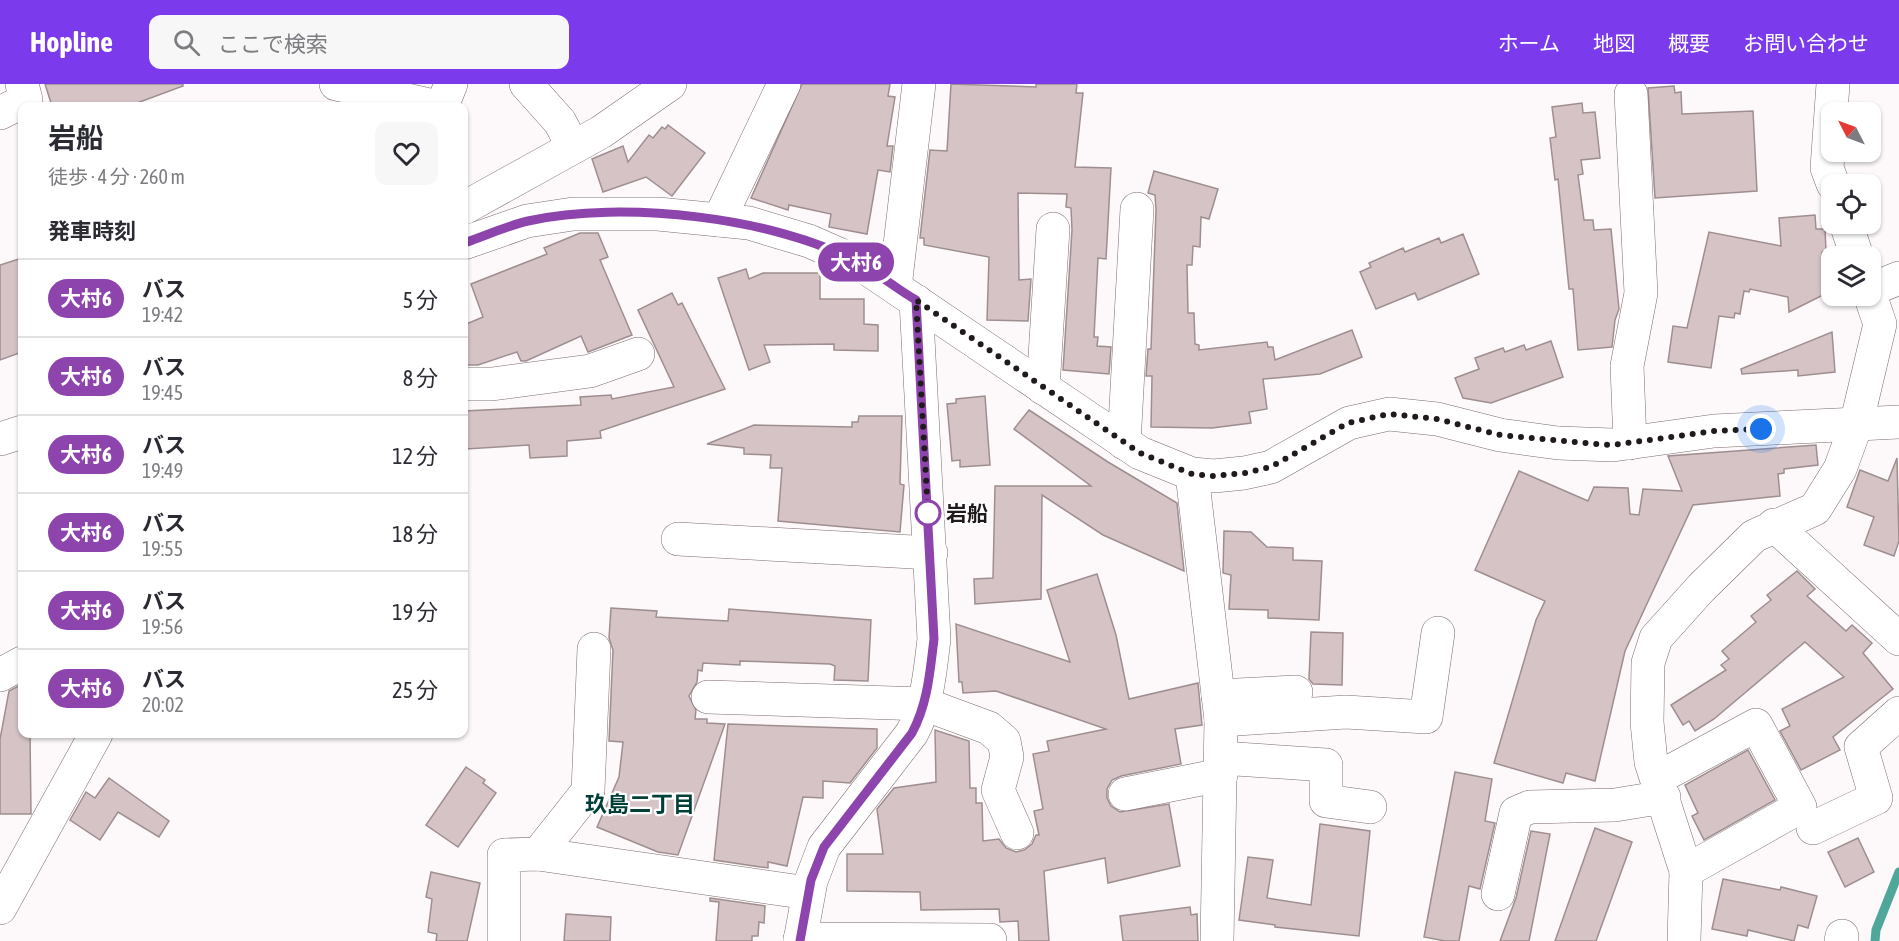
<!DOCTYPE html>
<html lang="ja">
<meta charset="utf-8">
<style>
:root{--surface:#fff;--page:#f7f7f7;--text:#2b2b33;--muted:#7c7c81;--line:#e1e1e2;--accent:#7c3aed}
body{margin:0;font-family:"Asap Condensed","Noto Sans JP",sans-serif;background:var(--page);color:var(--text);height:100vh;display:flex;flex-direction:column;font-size:22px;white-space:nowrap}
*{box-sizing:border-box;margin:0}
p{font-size:20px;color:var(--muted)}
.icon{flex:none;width:33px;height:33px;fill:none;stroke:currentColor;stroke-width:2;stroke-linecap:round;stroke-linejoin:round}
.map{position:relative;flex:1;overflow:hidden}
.sheet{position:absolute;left:18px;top:18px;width:450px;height:636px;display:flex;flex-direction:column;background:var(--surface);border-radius:12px;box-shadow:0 2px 4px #0004}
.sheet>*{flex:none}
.badge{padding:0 12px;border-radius:20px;font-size:21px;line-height:39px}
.needle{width:39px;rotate:312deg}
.controls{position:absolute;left:1821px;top:18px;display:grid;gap:12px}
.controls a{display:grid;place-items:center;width:60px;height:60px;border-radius:12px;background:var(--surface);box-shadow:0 2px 4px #0004;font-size:30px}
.you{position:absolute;width:30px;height:30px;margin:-15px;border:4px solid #fff;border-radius:50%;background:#1a73e8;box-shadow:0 0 0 9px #1a73e833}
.map>.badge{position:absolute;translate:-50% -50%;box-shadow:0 0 0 3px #fff}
h2{padding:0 30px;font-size:22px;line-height:54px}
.round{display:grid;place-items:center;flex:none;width:63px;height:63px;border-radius:12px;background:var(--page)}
.overview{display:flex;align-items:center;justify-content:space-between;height:102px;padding:0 30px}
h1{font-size:28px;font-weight:700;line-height:45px}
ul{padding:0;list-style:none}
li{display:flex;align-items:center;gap:18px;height:78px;padding:0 30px;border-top:2px solid var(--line)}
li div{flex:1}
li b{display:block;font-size:22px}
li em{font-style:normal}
li .badge{min-width:66px;font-weight:700;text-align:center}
header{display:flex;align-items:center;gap:36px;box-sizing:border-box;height:84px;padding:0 30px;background:var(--accent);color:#fff}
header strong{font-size:28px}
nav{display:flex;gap:33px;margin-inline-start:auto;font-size:21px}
.search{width:420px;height:54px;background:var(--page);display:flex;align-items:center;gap:15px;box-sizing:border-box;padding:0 21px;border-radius:12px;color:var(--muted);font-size:22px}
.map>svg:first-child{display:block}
</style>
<header>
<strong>Hopline</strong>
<div class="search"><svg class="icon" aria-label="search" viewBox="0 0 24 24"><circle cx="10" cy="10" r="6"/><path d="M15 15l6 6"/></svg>ここで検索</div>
<nav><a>ホーム</a><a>地図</a><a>概要</a><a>お問い合わせ</a></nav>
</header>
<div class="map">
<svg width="1899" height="857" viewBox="0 0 1899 857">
<rect width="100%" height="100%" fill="#fdf9fa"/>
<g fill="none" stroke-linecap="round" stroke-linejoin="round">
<!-- stream -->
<path stroke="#4fa79a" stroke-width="9" d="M 1875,857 L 1876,846 L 1899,788"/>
</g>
<!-- building -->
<g fill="#d5c3c5" stroke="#9f8e90" stroke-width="1.5">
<path d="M 45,0 L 183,0 L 183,2 L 129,22 L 52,22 Z"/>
<path d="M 802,0 L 890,0 L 888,12 L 895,13 L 887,62 L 893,62 L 890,88 L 878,86 L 867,150 L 829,143 L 831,130 L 789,121 L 788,126 L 751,114 Z"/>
<path d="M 951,0 L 1036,3 L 1036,0 L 1077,0 L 1076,9 L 1083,9 L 1075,83 L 1111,84 L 1106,175 L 1098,174 L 1094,253 L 1098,253 L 1097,262 L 1111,263 L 1109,290 L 1063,286 L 1072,146 L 1071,124 L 1066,123 L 1067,110 L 1018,109 L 1019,196 L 1031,195 L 1028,237 L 987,236 L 989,173 L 924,161 L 924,154 L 920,154 L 930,66 L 947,67 Z"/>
<path d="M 1674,2 L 1675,9 L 1681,8 L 1682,30 L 1753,27 L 1757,107 L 1655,114 L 1648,4 Z"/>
<path d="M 1582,19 L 1583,29 L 1595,28 L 1600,74 L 1581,76 L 1583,90 L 1578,91 L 1584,136 L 1593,136 L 1594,146 L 1611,145 L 1619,225 L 1615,236 L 1612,263 L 1578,266 L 1573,205 L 1569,205 L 1558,95 L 1555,96 L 1550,54 L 1556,53 L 1552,23 Z"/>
<path d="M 668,41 L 705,69 L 672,112 L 646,93 L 603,108 L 592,75 L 623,62 L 628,78 L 649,51 L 653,54 L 662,43 L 665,45 Z"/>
<path d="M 1154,87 L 1218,105 L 1209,135 L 1201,133 L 1200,163 L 1193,162 L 1192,181 L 1187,181 L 1188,229 L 1194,229 L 1195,260 L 1199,261 L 1199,266 L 1267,258 L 1268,263 L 1273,263 L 1275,276 L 1352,246 L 1362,273 L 1320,290 L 1263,295 L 1267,325 L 1249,328 L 1251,339 L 1212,344 L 1151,343 L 1152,292 L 1146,292 L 1148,265 L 1151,265 L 1156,126 L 1155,111 L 1148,109 Z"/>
<path d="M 1815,131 L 1816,145 L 1825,145 L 1826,167 L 1822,168 L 1825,210 L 1789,228 L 1788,213 L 1750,205 L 1749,208 L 1744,207 L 1740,230 L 1735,229 L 1734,234 L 1719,232 L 1711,284 L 1668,278 L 1673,242 L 1687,244 L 1709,148 L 1781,162 L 1779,134 Z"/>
<path d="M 580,149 L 598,149 L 608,173 L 600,176 L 632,251 L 588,268 L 581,252 L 526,277 L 521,277 L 517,268 L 478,281 L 464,281 L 464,241 L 483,233 L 471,200 L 547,170 L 544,164 Z"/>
<path d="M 1463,150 L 1479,190 L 1418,216 L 1415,209 L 1376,225 L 1360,188 L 1371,183 L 1369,179 L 1403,164 L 1405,168 L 1439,154 L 1441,159 Z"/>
<path d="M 22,174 L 22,268 L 0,276 L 0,181 Z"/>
<path d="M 746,185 L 749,195 L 763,189 L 820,189 L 820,215 L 864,215 L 864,240 L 878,241 L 878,267 L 834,266 L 834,260 L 764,261 L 770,278 L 749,286 L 718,194 Z"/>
<path d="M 672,209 L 678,221 L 682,219 L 725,305 L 600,347 L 601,354 L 567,357 L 567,372 L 530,374 L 529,361 L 466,365 L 464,327 L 581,321 L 580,313 L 611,311 L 612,315 L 674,303 L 638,226 Z"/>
<path d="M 1832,248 L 1835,288 L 1798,292 L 1798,286 L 1742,290 L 1741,285 Z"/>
<path d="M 1551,257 L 1563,293 L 1491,319 L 1463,314 L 1455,294 L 1479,285 L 1475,274 L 1503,264 L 1505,268 L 1524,261 L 1526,266 Z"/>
<path d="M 985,312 L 990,381 L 960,383 L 960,376 L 952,377 L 947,320 L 956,319 L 956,315 Z"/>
<path d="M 1029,326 L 1108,378 L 1177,419 L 1184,487 L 1103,451 L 1042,411 L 1041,515 L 975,520 L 974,495 L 993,494 L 995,402 L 1091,402 L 1014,345 Z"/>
<path d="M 859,332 L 902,332 L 900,400 L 904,401 L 900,448 L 778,437 L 782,384 L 770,384 L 771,371 L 744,370 L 744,364 L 707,360 L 754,341 L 852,343 L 852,338 L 858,338 Z"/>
<path d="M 1816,361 L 1818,381 L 1784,385 L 1784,389 L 1778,390 L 1780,412 L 1693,421 L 1625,567 L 1595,697 L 1566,689 L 1563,699 L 1494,679 L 1536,536 L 1545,517 L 1475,486 L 1519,387 L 1588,417 L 1594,403 L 1628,404 L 1630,430 L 1639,431 L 1643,405 L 1682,407 L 1668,372 Z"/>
<path d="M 1897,374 L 1899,457 L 1894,472 L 1864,461 L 1874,433 L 1847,423 L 1860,386 L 1888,397 Z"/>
<path d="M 1224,447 L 1251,448 L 1267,463 L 1293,464 L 1293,476 L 1322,477 L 1319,536 L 1268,534 L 1268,526 L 1229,525 L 1231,491 L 1223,489 Z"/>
<path d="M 1797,487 L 1815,505 L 1807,512 L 1846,547 L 1852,541 L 1872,559 L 1863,569 L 1893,605 L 1833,653 L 1840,666 L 1801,686 L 1780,647 L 1790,642 L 1782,625 L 1844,593 L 1805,558 L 1714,635 L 1695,647 L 1689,637 L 1683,641 L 1671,621 L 1726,586 L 1721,581 L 1729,575 L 1722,567 L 1756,538 L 1751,532 L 1771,516 L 1767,511 Z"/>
<path d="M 1097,490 L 1116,551 L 1129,615 L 1198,599 L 1202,641 L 1175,645 L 1181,680 L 1121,692 L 1112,696 L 1107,705 L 1107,714 L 1111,722 L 1120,728 L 1169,720 L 1180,782 L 1108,799 L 1105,774 L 1044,787 L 1049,857 L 1019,857 L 1018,837 L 1000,838 L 999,825 L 921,826 L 920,808 L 847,807 L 847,770 L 883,770 L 877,725 L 894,704 L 936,698 L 935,646 L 969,657 L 970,704 L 976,704 L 976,719 L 982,719 L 983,757 L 999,755 L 1006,764 L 1016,768 L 1024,766 L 1032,760 L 1036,751 L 1039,751 L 1034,727 L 1043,725 L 1033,670 L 1049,667 L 1047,657 L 1106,645 L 996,607 L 963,609 L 962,598 L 959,598 L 956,540 L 1070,578 L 1047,506 Z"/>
<path d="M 611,524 L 657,527 L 656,533 L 728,537 L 729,525 L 871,536 L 868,597 L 834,596 L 835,582 L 830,580 L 740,577 L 740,581 L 703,579 L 702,587 L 698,586 L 697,598 L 689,612 L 696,626 L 695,635 L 707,635 L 707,639 L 725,640 L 678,771 L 658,768 L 597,743 L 619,693 L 623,658 L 609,657 L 613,566 L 609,554 Z"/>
<path d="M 1311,548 L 1343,549 L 1342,601 L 1313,600 L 1309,595 Z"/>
<path d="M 22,600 L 22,650 L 30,650 L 31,730 L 0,730 L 0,655 L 9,607 Z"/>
<path d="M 728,640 L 877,645 L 877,664 L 850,699 L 823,697 L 823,714 L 803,713 L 787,782 L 768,778 L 768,784 L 714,776 Z"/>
<path d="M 1748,666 L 1775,716 L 1704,756 L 1692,732 L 1698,729 L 1685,701 Z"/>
<path d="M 466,683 L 485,696 L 483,699 L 496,709 L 458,763 L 426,741 Z"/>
<path d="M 1455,688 L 1492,695 L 1485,737 L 1495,739 L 1480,805 L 1469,802 L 1459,857 L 1445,857 L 1424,853 Z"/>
<path d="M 109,694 L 169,737 L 159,753 L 118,728 L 100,756 L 70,736 L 86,708 L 95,714 Z"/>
<path d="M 1320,740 L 1370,747 L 1359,852 L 1275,843 L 1275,841 L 1239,836 L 1248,773 L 1273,776 L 1267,814 L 1311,821 Z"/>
<path d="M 1595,744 L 1632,758 L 1596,857 L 1555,857 Z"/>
<path d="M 1531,747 L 1550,750 L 1529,857 L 1500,857 L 1516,814 Z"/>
<path d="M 1858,754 L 1874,788 L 1845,803 L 1828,768 Z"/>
<path d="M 431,788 L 480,799 L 467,857 L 436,857 L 437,850 L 428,848 L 432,815 L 426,813 Z"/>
<path d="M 1723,795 L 1780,806 L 1781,803 L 1817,812 L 1808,844 L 1798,841 L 1794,857 L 1748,846 L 1747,852 L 1712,845 Z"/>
<path d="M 710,814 L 765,822 L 764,839 L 759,838 L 758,852 L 752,852 L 752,857 L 716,857 L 719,818 L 710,817 Z"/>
<path d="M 1190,823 L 1191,831 L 1197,830 L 1198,857 L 1123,857 L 1120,832 Z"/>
<path d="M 566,830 L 611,833 L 610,857 L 564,857 Z"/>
</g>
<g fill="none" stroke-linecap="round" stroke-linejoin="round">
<defs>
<g id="minor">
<path d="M 336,0 L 434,22"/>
<path d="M 526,0 L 560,38 L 573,63"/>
<path d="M 1833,0 L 1827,84 L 1833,100"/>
<path d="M 442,22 L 451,0"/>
<path d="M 0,29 L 26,16 L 22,0"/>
<path d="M 464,124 L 601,48 L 670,0"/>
<path d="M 719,136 L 784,0"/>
<path d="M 1846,140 L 1857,172"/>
<path d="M 464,159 L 527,137 L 573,130 L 658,130 L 749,139 L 809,157 L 859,179 L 1140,369 L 1192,390 L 1214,392 L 1244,389 L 1271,383 L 1349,339 L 1389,330 L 1437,335 L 1500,351 L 1558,359 L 1613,361 L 1714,347 L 1899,338"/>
<path d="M 895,203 L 919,0"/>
<path d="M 1870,206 L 1899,194"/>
<path d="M 464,300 L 492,300 L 590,287 L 638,270"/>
<path d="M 1043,304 L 1053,145"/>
<path d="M 0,355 L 22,348"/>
<path d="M 1124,359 L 1137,125"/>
<path d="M 1630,359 L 1627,282 L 1641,209 L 1631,10"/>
<path d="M 1192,390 L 1221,636 L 1217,857"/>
<path d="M 1774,441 L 1899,555"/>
<path d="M 678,455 L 931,469"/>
<path d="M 0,591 L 22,579"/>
<path d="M 1218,612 L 1296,608"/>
<path d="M 708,613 L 924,620 L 989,644 L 1004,657 L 1007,673 L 998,706 L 1017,749"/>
<path d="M 1221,636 L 1346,628 L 1426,633 L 1438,549"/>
<path d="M 1221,674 L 1326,681 L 1326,717 L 1370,723"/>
<path d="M 1658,694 L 1756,641 L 1800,723 L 1686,787"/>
<path d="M 1125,710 L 1221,691"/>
<path d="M 1813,744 L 1876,714 L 1861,663 L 1899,629"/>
<path d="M 538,770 L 588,707 L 594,565"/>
<path d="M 1498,810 L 1516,729 L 1530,723 L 1615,721 L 1664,713"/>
<path d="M 0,824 L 96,650"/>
<path d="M 800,855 L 990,856"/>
<path d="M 504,857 L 504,771 L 538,770 L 808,809"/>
<path d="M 800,857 L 811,797 L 824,763 L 912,649 C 928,619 930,587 934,555 L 916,217"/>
<path d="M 1684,857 L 1686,787 L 1651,678 L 1647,638 L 1648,579 L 1656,554 L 1701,504 L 1754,452 L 1815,425 L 1840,385 L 1856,341 L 1880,240 L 1870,211"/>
<path d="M 1841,857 L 1842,852"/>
</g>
</defs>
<!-- minor casing -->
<use href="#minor" stroke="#7c6c6e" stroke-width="34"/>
<!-- minor -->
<use href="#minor" stroke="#fff" stroke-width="33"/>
</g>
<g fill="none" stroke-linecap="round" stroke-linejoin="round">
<defs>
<path id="line" d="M 464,159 C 485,152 506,142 528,137 C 622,116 775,133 859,179 C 879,190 897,205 916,216 L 934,555 C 930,587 928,619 912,649 L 824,763 L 811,796 L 800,857"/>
</defs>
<!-- line casing -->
<use href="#line" stroke="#fff" stroke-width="14"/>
<!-- line -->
<use href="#line" stroke="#8e44ad" stroke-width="9"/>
<!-- walk -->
<path stroke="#201a1b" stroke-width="6" stroke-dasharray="0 10.8" d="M 928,429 L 916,216 L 1140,369 L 1192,390 L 1214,392 L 1245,389 L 1271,383 L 1348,339 L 1389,330 L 1437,335 L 1500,351 L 1595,360 L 1613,361 L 1714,347 L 1761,345"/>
</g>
<!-- markers -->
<circle fill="#fff" stroke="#8e44ad" stroke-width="3" cx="928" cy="429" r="12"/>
<g text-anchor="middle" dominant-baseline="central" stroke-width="4.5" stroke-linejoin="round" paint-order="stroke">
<!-- stop labels -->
<g font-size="21" font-weight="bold" fill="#201a1b" stroke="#fff" text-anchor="start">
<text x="946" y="429">岩船</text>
</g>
<!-- neighbourhood labels -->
<g font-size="22" font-weight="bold" fill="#003f37" stroke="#fff">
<text x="640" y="720">玖島二丁目</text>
</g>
</g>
</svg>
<div class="controls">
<a><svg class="needle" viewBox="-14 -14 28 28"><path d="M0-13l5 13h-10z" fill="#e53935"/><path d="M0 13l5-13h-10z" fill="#7c7c81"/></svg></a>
<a><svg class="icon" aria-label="locate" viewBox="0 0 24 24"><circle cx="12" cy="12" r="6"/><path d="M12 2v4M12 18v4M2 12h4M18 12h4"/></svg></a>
<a><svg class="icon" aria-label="layers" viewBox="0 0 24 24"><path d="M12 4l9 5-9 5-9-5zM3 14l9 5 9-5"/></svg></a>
</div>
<div class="you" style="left:1761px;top:345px"></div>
<b class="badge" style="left:856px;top:178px;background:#8e44ad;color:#fff">大村6</b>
<section class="sheet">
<div class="overview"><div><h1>岩船</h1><p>徒歩 · 4 分 · 260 m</p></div><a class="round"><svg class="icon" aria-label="heart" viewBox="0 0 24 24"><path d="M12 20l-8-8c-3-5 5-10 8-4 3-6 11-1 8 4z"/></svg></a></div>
<h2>発車時刻</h2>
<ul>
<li><span class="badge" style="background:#8e44ad;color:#fff">大村6</span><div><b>バス</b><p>19:42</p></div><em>5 分</em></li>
<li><span class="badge" style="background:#8e44ad;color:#fff">大村6</span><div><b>バス</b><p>19:45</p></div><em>8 分</em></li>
<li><span class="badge" style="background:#8e44ad;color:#fff">大村6</span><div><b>バス</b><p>19:49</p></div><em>12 分</em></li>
<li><span class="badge" style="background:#8e44ad;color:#fff">大村6</span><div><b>バス</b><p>19:55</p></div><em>18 分</em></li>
<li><span class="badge" style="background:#8e44ad;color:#fff">大村6</span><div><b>バス</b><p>19:56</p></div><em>19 分</em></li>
<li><span class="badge" style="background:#8e44ad;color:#fff">大村6</span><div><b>バス</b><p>20:02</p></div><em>25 分</em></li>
</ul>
</section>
</div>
